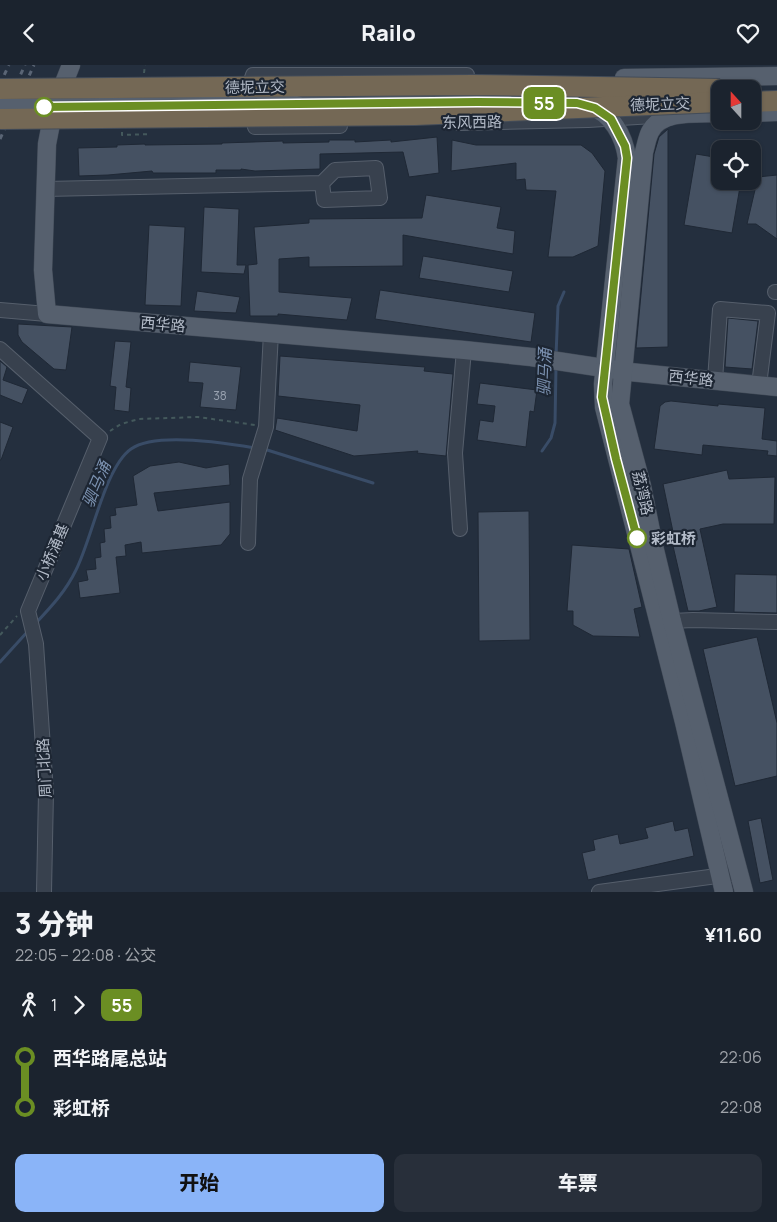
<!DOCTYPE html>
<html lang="zh">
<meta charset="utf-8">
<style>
:root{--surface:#1b232e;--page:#282f3a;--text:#f1f3f6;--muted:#a0a4aa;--line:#39404a;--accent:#8ab4f8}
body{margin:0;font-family:Manrope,"Noto Sans SC",sans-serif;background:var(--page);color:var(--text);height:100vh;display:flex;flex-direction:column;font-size:19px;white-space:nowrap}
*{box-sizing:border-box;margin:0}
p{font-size:16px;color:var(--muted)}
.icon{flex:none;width:28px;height:28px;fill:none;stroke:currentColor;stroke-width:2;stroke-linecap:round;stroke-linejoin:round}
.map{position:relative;height:827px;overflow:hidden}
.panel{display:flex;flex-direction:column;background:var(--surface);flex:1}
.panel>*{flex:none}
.badge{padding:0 10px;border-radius:8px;font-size:18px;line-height:32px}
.needle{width:32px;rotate:339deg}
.fabs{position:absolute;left:711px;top:15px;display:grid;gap:10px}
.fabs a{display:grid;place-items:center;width:50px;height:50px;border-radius:10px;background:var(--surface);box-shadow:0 1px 4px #0004,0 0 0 1px var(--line);font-size:25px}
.map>.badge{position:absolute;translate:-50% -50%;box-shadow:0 0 0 2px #fff}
.legs{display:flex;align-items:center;gap:8px;height:55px;padding:0 15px;font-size:16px}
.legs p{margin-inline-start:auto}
.overview{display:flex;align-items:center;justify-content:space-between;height:85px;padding:0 15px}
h1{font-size:28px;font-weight:800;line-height:38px}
.cta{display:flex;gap:10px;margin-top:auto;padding:10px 15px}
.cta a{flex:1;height:58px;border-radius:10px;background:var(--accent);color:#111;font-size:20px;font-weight:800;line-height:58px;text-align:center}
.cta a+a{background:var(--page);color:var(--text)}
ul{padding:0 15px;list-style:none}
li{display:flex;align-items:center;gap:18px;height:50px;font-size:19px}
li i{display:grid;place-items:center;width:8px;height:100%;margin:0 6px;background:currentColor}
li i::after{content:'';width:12px;height:12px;margin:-6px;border:4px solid;border-radius:50%;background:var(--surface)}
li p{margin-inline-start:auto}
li:first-child i{background:linear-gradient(#0000 50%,currentColor 0)}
li:last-child i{background:linear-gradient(currentColor 50%,#0000 0)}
header{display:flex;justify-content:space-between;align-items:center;height:65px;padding:0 15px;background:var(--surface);font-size:22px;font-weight:800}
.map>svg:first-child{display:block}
</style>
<header><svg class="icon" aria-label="back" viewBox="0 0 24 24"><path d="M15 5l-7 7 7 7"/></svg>Railo<svg class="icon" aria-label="heart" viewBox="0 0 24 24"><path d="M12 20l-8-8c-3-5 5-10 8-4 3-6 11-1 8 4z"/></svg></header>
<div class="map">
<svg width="777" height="827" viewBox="0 0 777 827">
<rect width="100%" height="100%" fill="#242f3e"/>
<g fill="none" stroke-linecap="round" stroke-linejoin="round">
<!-- stream -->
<g stroke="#394c67" stroke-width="3">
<path d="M 556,291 L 558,241 L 564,227"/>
<path d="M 264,384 L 373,418"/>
<path d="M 542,386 L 551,373 L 555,358 L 556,302"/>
<path d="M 35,559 C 51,542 66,526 76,505 C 92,474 105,402 131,384 C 155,367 226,378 255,383"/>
<path d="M 0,597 L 29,565"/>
</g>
</g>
<!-- building -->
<g fill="#455162" stroke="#1f2835">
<path d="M 668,64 L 668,282 L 636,283 L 654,89 L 659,72 Z"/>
<path d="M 437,72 L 439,108 L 409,112 L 403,87 L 320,89 L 320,104 L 255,106 L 241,104 L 241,105 L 216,105 L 216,108 L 153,108 L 152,106 L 108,110 L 79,111 L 78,83 L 117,82 L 117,80 L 145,79 L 145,80 L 222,79 L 222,78 L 283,76 L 283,78 L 329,77 L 329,75 L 355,75 L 355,77 L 391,75 L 391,77 Z"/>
<path d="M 452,75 L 476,80 L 581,80 L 592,88 L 605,106 L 598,181 L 573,192 L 548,192 L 556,126 L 526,125 L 525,114 L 516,115 L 516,98 L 451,106 Z"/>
<path d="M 696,89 L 720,93 L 720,116 L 741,116 L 732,168 L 684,160 Z"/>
<path d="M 777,110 L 777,174 L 756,159 L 747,159 L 758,112 Z"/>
<path d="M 426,130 L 501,142 L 497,163 L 515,166 L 513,189 L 403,170 L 403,201 L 309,202 L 309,192 L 279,194 L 279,227 L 352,233 L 347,255 L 278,249 L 278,251 L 250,251 L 248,200 L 257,199 L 254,162 L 309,158 L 309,154 L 422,153 Z"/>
<path d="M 204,142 L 239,144 L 237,200 L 246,200 L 244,209 L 201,207 Z"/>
<path d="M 149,160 L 185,162 L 181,241 L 145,240 Z"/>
<path d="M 423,191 L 513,206 L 509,227 L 419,213 Z"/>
<path d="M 380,225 L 535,248 L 531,277 L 375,254 Z"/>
<path d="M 197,226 L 240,232 L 236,248 L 194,246 Z"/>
<path d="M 728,253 L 758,256 L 752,304 L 725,302 Z"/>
<path d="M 18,259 L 72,262 L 66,305 L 54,304 L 22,277 L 18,270 Z"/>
<path d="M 115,276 L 131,277 L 126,322 L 131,323 L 129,347 L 114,345 L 116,322 L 110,321 Z"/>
<path d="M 280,291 L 425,302 L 424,306 L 453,309 L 446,391 L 417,388 L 418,386 L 354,391 L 275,365 L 277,353 L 357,366 L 360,340 L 278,331 Z"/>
<path d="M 0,296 L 7,302 L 3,315 L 28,324 L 22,339 L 0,330 Z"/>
<path d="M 190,297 L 241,302 L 236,345 L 200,342 L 203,318 L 188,317 Z"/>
<path d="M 480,318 L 537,325 L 534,347 L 530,346 L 526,382 L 477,375 L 480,355 L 493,357 L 495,341 L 477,339 Z"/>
<path d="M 671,336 L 718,341 L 718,339 L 765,343 L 762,374 L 777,376 L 777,391 L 767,390 L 768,386 L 703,380 L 702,390 L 654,384 L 660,341 L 665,337 Z"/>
<path d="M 0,357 L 13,362 L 1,395 L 0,395 Z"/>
<path d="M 179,397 L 206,403 L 229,399 L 230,420 L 154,428 L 158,446 L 230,437 L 230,469 L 221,480 L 142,488 L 141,477 L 125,480 L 126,491 L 116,492 L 120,528 L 80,533 L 78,517 L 88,515 L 86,505 L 96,504 L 95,493 L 101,492 L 100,478 L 105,477 L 104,464 L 111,463 L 110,451 L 116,450 L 115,443 L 137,440 L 133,411 L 150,401 Z"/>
<path d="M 727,405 L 729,414 L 775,412 L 774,459 L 723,459 L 700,464 L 717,542 L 699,546 L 688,546 L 673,481 L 676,481 L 663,419 Z"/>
<path d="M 529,446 L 530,575 L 479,576 L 478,447 Z"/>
<path d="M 572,480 L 629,484 L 642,542 L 634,544 L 640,572 L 593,571 L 573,560 L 573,546 L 567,546 Z"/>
<path d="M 735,509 L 777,510 L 777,548 L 734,547 Z"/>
<path d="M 757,572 L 777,658 L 777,711 L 735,721 L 703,584 Z"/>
<path d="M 761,753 L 773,815 L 760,818 L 748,756 Z"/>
<path d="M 673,756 L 675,766 L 688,763 L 694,791 L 588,815 L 582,788 L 595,785 L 593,775 L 618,769 L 620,779 L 648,773 L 645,763 Z"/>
</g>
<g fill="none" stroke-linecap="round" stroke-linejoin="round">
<defs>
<g id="minor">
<path d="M 459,58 L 588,55 L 670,50"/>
<path d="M 340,61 L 255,62 C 251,44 246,28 253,10 L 467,10"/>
<path d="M 45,124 L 322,118 L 335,105 L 376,103 L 380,133 L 324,135 L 322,118"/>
<path d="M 775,227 L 777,227"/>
<path d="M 0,245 L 47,249"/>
<path d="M 0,284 L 100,373 L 28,546 L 36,579 L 46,727 L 44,827"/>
<path d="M 715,315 L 720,244 L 768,248 L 759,320"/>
<path d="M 460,464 L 455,388 L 464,285"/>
<path d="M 248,478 L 250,414 L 266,362 L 271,268"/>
<path d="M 672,556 L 693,555 L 777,557"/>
<path d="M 599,827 L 739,808"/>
</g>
<g id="major">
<path d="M 71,0 L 54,43 L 47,79 L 43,205 L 47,249 L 464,285 L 531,292 L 630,307 L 777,322"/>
<path d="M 624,13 L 777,11"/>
<path d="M 297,32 L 399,30"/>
<path d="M 385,39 L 504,37"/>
<path d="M 589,41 C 612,48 624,71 627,93 L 603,319 L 604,342 L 684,657 L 724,827"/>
<path d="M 720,48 C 698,49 661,44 650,67 C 647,73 646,80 644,87 L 620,339 L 642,421 L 654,481 L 672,556 L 744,827"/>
<path d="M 752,48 L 777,47"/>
</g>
<path id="highway" d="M 752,37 L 777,36"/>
</defs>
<!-- minor casing -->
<use href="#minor" stroke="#565f6c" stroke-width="16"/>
<!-- major casing -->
<use href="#major" stroke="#414a57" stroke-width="19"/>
<!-- highway casing -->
<use href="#highway" stroke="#434c59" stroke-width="22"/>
<!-- path -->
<g stroke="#44595c" stroke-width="2" stroke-dasharray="4 4" stroke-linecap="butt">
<path d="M 144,8 L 145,0"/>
<path d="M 730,57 L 743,57"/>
<path d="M 110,366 L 121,359 L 139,354 L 198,352 L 255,360"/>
<path d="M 0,570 L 17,551"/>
</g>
<!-- minor -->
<use href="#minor" stroke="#38414e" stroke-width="14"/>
<!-- major -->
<use href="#major" stroke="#56606e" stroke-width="18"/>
<!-- highway -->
<use href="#highway" stroke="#746855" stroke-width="20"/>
<!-- rail -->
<g stroke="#5a6575" stroke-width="3" stroke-dasharray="5 5" stroke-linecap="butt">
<path d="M 0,19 L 9,0"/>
<path d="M 0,55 L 25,0"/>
<path d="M 0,74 L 34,0"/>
</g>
<defs>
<path id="major-bridge" d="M 0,43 L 297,40"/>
<g id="highway-bridge">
<path d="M 0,24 L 472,20 L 720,24"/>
<path d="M 0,54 L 415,50 L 720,37"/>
</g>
</defs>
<!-- major-bridge casing -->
<use href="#major-bridge" stroke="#414a57" stroke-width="19" stroke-linecap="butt"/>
<!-- highway-bridge casing -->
<use href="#highway-bridge" stroke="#434c59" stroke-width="22" stroke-linecap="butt"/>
<!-- path-bridge -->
<path stroke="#44595c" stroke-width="2" stroke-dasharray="4 4" stroke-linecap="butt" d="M 122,67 L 122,70 L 151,69"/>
<!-- major-bridge -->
<use href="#major-bridge" stroke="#56606e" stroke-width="18"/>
<!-- highway-bridge -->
<use href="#highway-bridge" stroke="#746855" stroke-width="20"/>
</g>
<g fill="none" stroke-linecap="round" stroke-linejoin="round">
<defs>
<path id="line-1" d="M 44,42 L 477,37 L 577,38 L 595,43 L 611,54 L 625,81 L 627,93 L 602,332 L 616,394 L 637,473"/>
</defs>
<!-- line-1 casing -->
<use href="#line-1" stroke="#fff" stroke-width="11"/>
<!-- line-1 -->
<use href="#line-1" stroke="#6b8e23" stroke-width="8"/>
</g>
<!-- markers -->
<g fill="#fff" stroke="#6b8e23" stroke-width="2.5">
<circle cx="44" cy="42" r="9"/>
<circle cx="637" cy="473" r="9"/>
</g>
<g text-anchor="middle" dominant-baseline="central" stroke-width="4.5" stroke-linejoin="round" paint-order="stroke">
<!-- number labels -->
<g font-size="12" fill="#98a1af">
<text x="220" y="330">38</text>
</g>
<!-- street labels -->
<g font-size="15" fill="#b4bcc9" stroke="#1d2633">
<text transform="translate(255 22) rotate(-1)">德坭立交</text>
<text transform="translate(660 39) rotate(-2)">德坭立交</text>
<text transform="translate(472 57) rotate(-1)">东风西路</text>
<text transform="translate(163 259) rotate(5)">西华路</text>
<text transform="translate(691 313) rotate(6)">西华路</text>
<text transform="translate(643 428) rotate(77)">荔湾路</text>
<text transform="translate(52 487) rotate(-67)">小桥涌基</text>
<text transform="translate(44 703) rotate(-93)">周门北路</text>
</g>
<!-- stop labels -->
<g font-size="15" font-weight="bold" fill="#b4bcc9" stroke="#1d2633" text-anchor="start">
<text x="651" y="473">彩虹桥</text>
</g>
<!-- water labels -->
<g font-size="16" font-style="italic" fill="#7c92b1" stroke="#1d2633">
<text transform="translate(544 307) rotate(-88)">驷马涌</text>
<text transform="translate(96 419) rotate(-67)">驷马涌</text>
</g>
</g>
</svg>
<div class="fabs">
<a><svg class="needle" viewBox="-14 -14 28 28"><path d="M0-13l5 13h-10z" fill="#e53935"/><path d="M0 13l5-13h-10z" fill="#a0a4aa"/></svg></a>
<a><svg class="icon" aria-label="locate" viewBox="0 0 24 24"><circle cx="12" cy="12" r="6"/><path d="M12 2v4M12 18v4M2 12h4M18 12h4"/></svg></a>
</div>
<b class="badge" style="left:544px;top:38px;background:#6b8e23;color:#fff">55</b>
</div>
<section class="panel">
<div class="overview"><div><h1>3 分钟</h1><p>22:05 – 22:08 · 公交</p></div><b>¥11.60</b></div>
<div class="legs"><svg class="icon" aria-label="walk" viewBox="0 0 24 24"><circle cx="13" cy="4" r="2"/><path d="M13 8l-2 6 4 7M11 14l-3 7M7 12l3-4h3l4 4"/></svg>1<svg class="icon" aria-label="forward" viewBox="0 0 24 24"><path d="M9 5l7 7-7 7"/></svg><b class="badge" style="background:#6b8e23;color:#fff">55</b></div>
<ul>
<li><i style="color:#6b8e23"></i><b>西华路尾总站</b><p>22:06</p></li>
<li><i style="color:#6b8e23"></i><b>彩虹桥</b><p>22:08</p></li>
</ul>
<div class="cta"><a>开始</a><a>车票</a></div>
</section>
